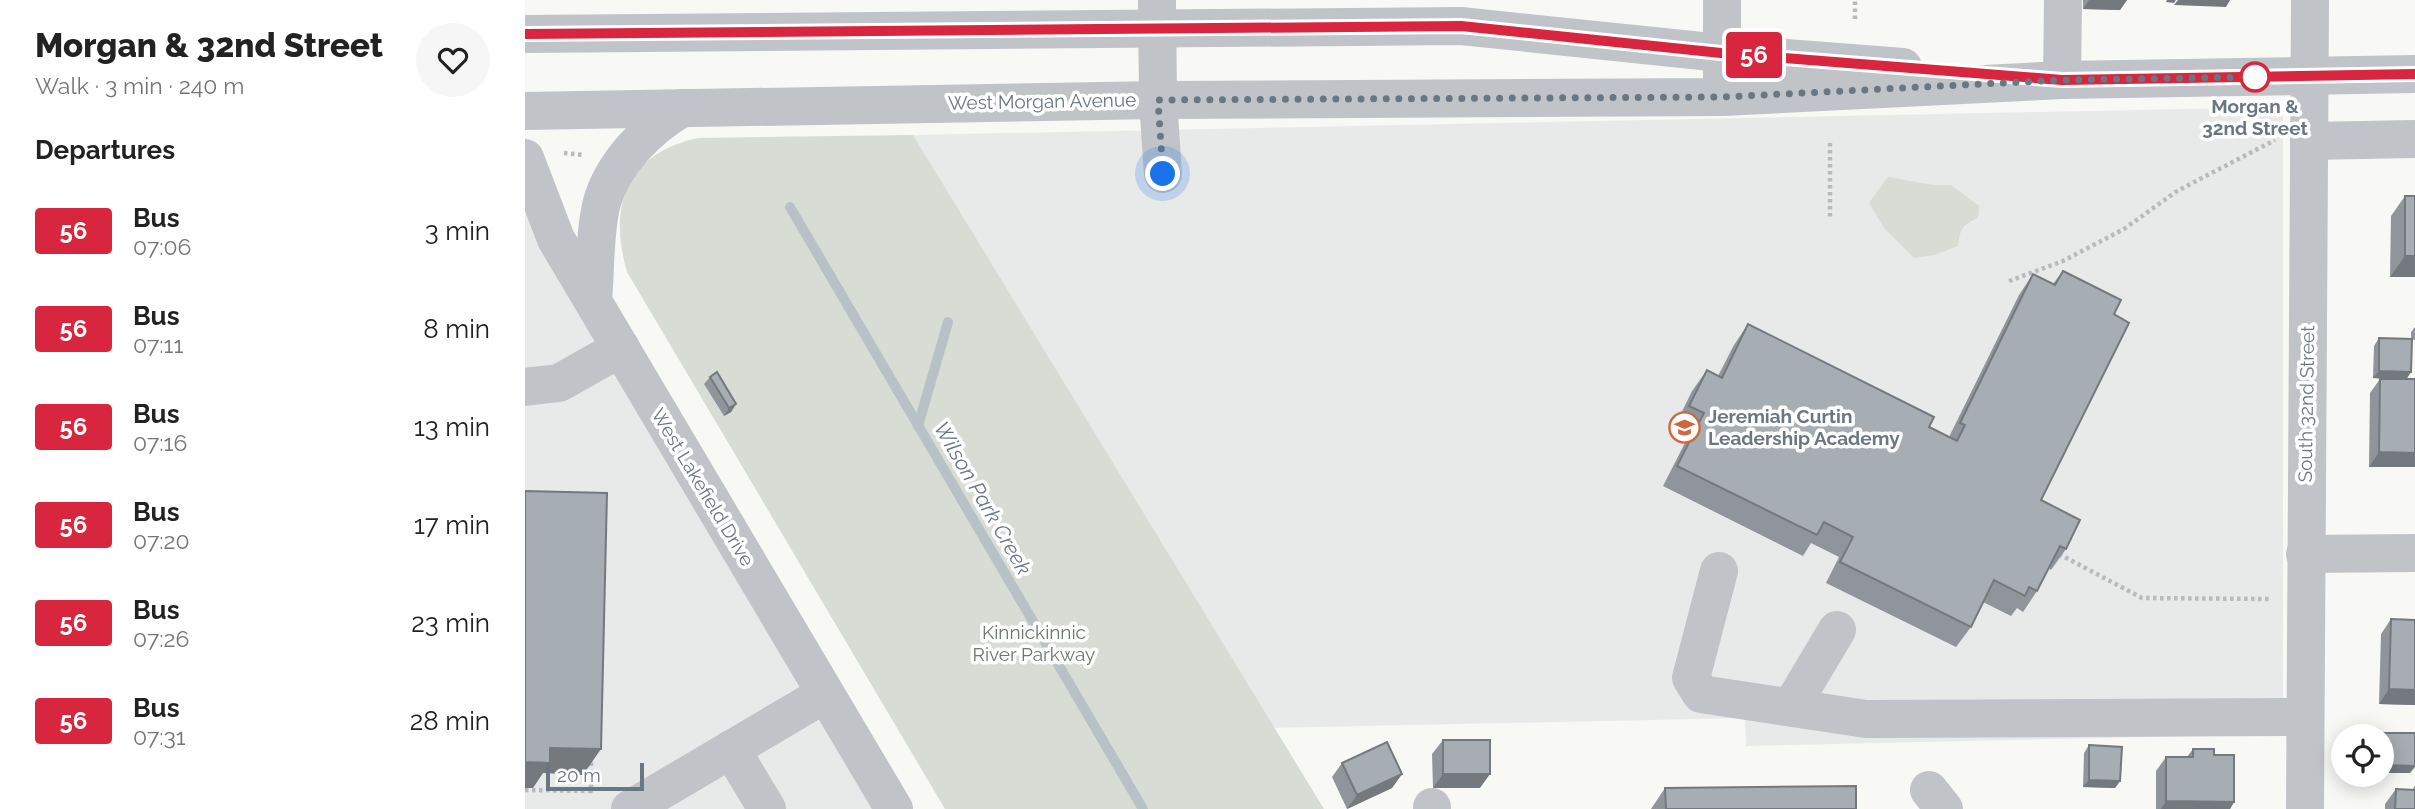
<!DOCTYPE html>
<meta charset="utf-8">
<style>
:root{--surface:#fff;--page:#f6f6f6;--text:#222;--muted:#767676}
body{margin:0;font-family:Raleway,sans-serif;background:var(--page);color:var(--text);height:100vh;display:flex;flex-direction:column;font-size:26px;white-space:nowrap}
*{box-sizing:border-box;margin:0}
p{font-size:23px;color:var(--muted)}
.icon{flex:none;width:38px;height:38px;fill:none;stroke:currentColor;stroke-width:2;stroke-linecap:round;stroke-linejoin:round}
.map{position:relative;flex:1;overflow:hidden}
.sheet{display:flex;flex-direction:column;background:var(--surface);width:525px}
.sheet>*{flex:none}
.badge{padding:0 14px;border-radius:5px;font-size:24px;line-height:46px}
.controls{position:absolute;left:1806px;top:724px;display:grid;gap:14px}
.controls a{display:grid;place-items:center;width:63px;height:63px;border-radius:50%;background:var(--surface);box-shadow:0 4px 18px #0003;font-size:35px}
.scale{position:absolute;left:21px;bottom:18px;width:98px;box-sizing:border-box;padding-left:7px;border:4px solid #6a7783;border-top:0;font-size:19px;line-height:24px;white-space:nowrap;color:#6a7783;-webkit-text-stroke:5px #fff;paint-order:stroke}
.you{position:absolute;width:35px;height:35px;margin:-18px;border:5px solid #fff;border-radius:50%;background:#1a73e8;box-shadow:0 0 0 10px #1a73e833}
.map>.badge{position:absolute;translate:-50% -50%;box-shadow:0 0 0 4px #fff}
h2{padding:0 35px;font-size:26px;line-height:63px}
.round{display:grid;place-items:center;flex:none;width:74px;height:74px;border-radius:37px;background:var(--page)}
.headline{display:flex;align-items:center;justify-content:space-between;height:119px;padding:0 35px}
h1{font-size:33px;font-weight:800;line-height:52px}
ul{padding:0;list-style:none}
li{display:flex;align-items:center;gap:21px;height:98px;padding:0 35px}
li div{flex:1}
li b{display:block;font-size:26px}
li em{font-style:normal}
li .badge{min-width:77px;font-weight:700;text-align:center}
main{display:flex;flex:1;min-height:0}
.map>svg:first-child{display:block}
</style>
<main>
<section class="sheet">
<div class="headline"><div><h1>Morgan &amp; 32nd Street</h1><p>Walk · 3 min · 240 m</p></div><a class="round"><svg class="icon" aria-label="heart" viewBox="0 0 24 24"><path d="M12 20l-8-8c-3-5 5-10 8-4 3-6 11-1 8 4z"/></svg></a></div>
<h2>Departures</h2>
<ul>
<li><span class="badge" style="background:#d7263d;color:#fff">56</span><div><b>Bus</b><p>07:06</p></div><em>3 min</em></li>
<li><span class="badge" style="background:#d7263d;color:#fff">56</span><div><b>Bus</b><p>07:11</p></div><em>8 min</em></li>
<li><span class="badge" style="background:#d7263d;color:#fff">56</span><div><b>Bus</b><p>07:16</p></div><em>13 min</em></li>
<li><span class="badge" style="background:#d7263d;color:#fff">56</span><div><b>Bus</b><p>07:20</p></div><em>17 min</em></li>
<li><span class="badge" style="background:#d7263d;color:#fff">56</span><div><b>Bus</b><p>07:26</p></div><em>23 min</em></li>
<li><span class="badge" style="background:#d7263d;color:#fff">56</span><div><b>Bus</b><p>07:31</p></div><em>28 min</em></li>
</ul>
</section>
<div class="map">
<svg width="1890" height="809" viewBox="0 0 1890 809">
<rect width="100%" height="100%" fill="#f8f8f5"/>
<!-- built -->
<g fill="#e8e9e9">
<path d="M 1758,107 L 1758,734 L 1221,746 L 1220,718 L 743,728 L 388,135 Z"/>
<path d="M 0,214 L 31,239 L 369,809 L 0,809 Z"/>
</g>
<!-- green -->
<g fill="#d7dcd5">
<path d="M 388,135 L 799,809 L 420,809 L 102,272 C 83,206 100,154 173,138 Z"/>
<path d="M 1363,177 L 1408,185 L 1426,185 L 1454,206 L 1453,218 C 1437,224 1435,230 1433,246 L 1409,255 L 1389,258 L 1359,228 L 1344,203 Z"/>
</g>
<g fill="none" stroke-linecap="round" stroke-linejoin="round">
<!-- stream -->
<g stroke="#b8c1c6" stroke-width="10">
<path d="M 265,207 L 618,809"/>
<path d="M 393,426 L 423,322"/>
</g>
<!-- path -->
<g stroke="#b8bbbe" stroke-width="4.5" stroke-dasharray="3.5 3.5" stroke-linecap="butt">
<path d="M 1330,19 L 1330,0"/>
<path d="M 1305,143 L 1305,219"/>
<path d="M 39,153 L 59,155"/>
<path d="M 1484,281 L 1538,261 L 1599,229 L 1652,191 L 1750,140"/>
<path d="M 1534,554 L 1617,598 L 1745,599"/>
<path d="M 0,790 L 66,791 L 66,757"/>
</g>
<!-- minor -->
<g stroke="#c0c3c7" stroke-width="38">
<path d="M 1197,0 L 1197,78"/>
<path d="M 632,2 L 633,100 L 638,174"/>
<path d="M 0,34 L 936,26 L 1196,53 L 1378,67"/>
<path d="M 1537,80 L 1538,0"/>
<path d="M 0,111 L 633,100 L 1198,97 L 1537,80 L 1890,74"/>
<path d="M 1784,141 L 1890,139"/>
<path d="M 0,158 L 31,239 L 369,809"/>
<path d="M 68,300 C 71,269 69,233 77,202 C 88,163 123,128 157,108"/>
<path d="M 0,387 L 34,383 L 96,348"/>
<path d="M 1780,554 L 1890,553"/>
<path d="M 1194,571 L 1166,678 L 1176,694 L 1341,719 L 1779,717"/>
<path d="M 1266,707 L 1312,630"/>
<path d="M 206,749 L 242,809"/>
<path d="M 1404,790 L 1419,809"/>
<path d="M 907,807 L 907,809"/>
<path d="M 105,809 L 300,694"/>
<path d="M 1780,809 L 1785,0"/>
</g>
</g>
<!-- wall -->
<g fill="#8f959a">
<path d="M 1558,0 L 1602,0 L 1595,10 L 1558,9 Z"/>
<path d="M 1880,196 L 1890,196 L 1890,277 L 1865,277 L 1866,216 Z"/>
<path d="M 1538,271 L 1589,314 L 1516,500 L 1541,549 L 1526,570 L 1524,568 L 1512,591 L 1498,612 L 1492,608 L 1486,616 L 1458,602 L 1446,627 L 1431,647 L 1301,583 L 1314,557 L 1286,543 L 1278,556 L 1138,486 L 1165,433 L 1150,426 L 1167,391 L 1182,370 L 1193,376 L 1209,345 L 1223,324 L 1424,437 L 1494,295 L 1508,274 L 1528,284 Z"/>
<path d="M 1890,327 L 1890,340 L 1886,339 L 1886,332 Z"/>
<path d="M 1854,338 L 1881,379 L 1890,467 L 1844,467 L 1845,393 L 1855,379 L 1870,379 L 1848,378 L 1849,346 Z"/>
<path d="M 185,377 L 211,404 L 206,412 L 199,416 L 179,384 Z"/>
<path d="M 1866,619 L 1890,705 L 1854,704 L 1856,634 Z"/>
<path d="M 1859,733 L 1885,773 L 1857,773 L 1857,737 Z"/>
<path d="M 918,740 L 955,788 L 908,788 L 907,754 Z"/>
<path d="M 1564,745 L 1595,781 L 1590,788 L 1558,787 L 1559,753 Z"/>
<path d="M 1668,749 L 1689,755 L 1709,802 L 1705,809 L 1631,809 L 1631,771 L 1641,757 L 1662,757 Z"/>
<path d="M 817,763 L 877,774 L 867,788 L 822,809 L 807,777 Z"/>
<path d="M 1890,786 L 1890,809 L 1860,809 L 1860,804 L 1871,789 L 1887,790 Z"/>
<path d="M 1140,788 L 1331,809 L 1126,809 Z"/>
</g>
<!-- shaded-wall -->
<g fill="#74797d">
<path d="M 1564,0 L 1602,0 L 1595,10 L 1558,9 Z"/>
<path d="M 1642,0 L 1651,0 L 1649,3 L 1641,2 Z"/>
<path d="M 1653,0 L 1705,0 L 1701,7 L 1649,5 Z"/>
<path d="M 1880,256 L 1890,256 L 1890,277 L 1865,277 Z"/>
<path d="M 1854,371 L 1886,372 L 1881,380 L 1848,378 Z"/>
<path d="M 211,404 L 206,412 L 199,416 L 204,408 Z"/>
<path d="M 1854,452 L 1890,453 L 1890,467 L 1844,467 Z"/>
<path d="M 1864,689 L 1890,690 L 1890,705 L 1854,704 Z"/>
<path d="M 25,748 L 76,749 L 58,775 L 18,773 L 8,788 L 0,788 L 0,762 Z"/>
<path d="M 1858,765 L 1890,766 L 1890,767 L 1885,773 L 1857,773 L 1857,768 Z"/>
<path d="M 877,774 L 867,788 L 822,809 L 832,795 Z"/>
<path d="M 918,774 L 965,774 L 955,788 L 908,788 Z"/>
<path d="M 1564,780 L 1595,781 L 1590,788 L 1558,787 Z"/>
<path d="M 1641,801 L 1709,802 L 1705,809 L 1636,809 Z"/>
</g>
<!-- building -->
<g fill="#a6adb3" stroke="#74797d" stroke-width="2">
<rect x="1880" y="196" width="10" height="60"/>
<path d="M 1538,271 L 1596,300 L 1589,314 L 1604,323 L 1516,500 L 1555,520 L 1541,549 L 1535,546 L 1512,591 L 1504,587 L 1500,596 L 1469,580 L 1446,627 L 1315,562 L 1328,537 L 1299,522 L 1292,535 L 1152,466 L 1179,413 L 1164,406 L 1182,370 L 1197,378 L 1223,324 L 1409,417 L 1404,427 L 1432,441 L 1440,425 L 1435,423 L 1508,274 L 1530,285 Z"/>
<path d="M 1854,338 L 1887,339 L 1886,372 L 1854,371 Z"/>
<path d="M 192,372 L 211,404 L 204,408 L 185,377 Z"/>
<path d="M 1855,379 L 1890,379 L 1890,453 L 1854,452 Z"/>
<path d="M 0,491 L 82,493 L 76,749 L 25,748 L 25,763 L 0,762 Z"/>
<path d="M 1866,619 L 1890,620 L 1890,690 L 1864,689 Z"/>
<path d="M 1859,733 L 1890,733 L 1890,766 L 1858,765 Z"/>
<rect x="918" y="740" width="47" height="34"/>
<path d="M 862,742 L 877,774 L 832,795 L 817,763 Z"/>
<path d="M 1564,745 L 1597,747 L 1595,781 L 1564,780 Z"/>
<path d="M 1668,749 L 1689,749 L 1689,755 L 1709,755 L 1709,802 L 1641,801 L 1641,757 L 1668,757 Z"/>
<path d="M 1331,786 L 1331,809 L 1141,809 L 1140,788 Z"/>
<path d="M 1871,789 L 1890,790 L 1890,809 L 1870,809 Z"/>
</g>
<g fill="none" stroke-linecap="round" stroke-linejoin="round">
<defs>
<path id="line" d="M 0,34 L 936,26 L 1196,53 L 1537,80 L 1890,74"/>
</defs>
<!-- line casing -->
<use href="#line" stroke="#fff" stroke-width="16"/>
<!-- line -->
<use href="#line" stroke="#d7263d" stroke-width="10"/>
<!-- walk -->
<path stroke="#6a7783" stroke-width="7" stroke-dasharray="0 12.6" d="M 638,174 L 633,100 L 1198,97 L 1537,80 L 1730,77"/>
</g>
<!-- icons -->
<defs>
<symbol id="school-ring" viewBox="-11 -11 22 22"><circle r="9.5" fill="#fff" stroke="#ce663f" stroke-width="1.5"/><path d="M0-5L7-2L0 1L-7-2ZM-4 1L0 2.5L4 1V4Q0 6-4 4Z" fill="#ce663f"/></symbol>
</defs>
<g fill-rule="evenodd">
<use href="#school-ring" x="1142" y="410" width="35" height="35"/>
</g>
<!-- markers -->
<circle fill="#fff" stroke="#d7263d" stroke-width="3.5" cx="1730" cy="77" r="14"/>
<g text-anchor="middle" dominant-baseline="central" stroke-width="7" stroke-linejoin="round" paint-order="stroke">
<!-- street labels -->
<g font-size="19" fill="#6a7783" stroke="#fff">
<text transform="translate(517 101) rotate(-1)">West Morgan Avenue</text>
<text transform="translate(1781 404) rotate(-89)">South 32nd Street</text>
<text transform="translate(178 487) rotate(59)">West Lakefield Drive</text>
</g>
<!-- stop labels -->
<g font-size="19" font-weight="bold" fill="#6a7783" stroke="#fff">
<text x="1730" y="106">Morgan &amp;<tspan x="1730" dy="22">32nd Street</tspan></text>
</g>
<!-- poi labels -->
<g font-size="19" font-weight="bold" fill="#6a7783" stroke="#fff" text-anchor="start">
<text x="1183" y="416">Jeremiah Curtin<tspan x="1183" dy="22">Leadership Academy</tspan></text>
</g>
<!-- park labels -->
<g font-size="19" fill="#6b7b69" stroke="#fff">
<text x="509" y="632">Kinnickinnic<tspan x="509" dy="22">River Parkway</tspan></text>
</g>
<!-- water labels -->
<g font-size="21" font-style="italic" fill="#67777e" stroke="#fff">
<text transform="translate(458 498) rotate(60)">Wilson Park Creek</text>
</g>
</g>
</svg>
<div class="controls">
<a><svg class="icon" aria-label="locate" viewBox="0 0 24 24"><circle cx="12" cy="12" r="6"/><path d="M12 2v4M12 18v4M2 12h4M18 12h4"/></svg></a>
</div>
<div class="scale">20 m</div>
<div class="you" style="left:638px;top:174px"></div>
<b class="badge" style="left:1229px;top:55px;background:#d7263d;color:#fff">56</b>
</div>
</main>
